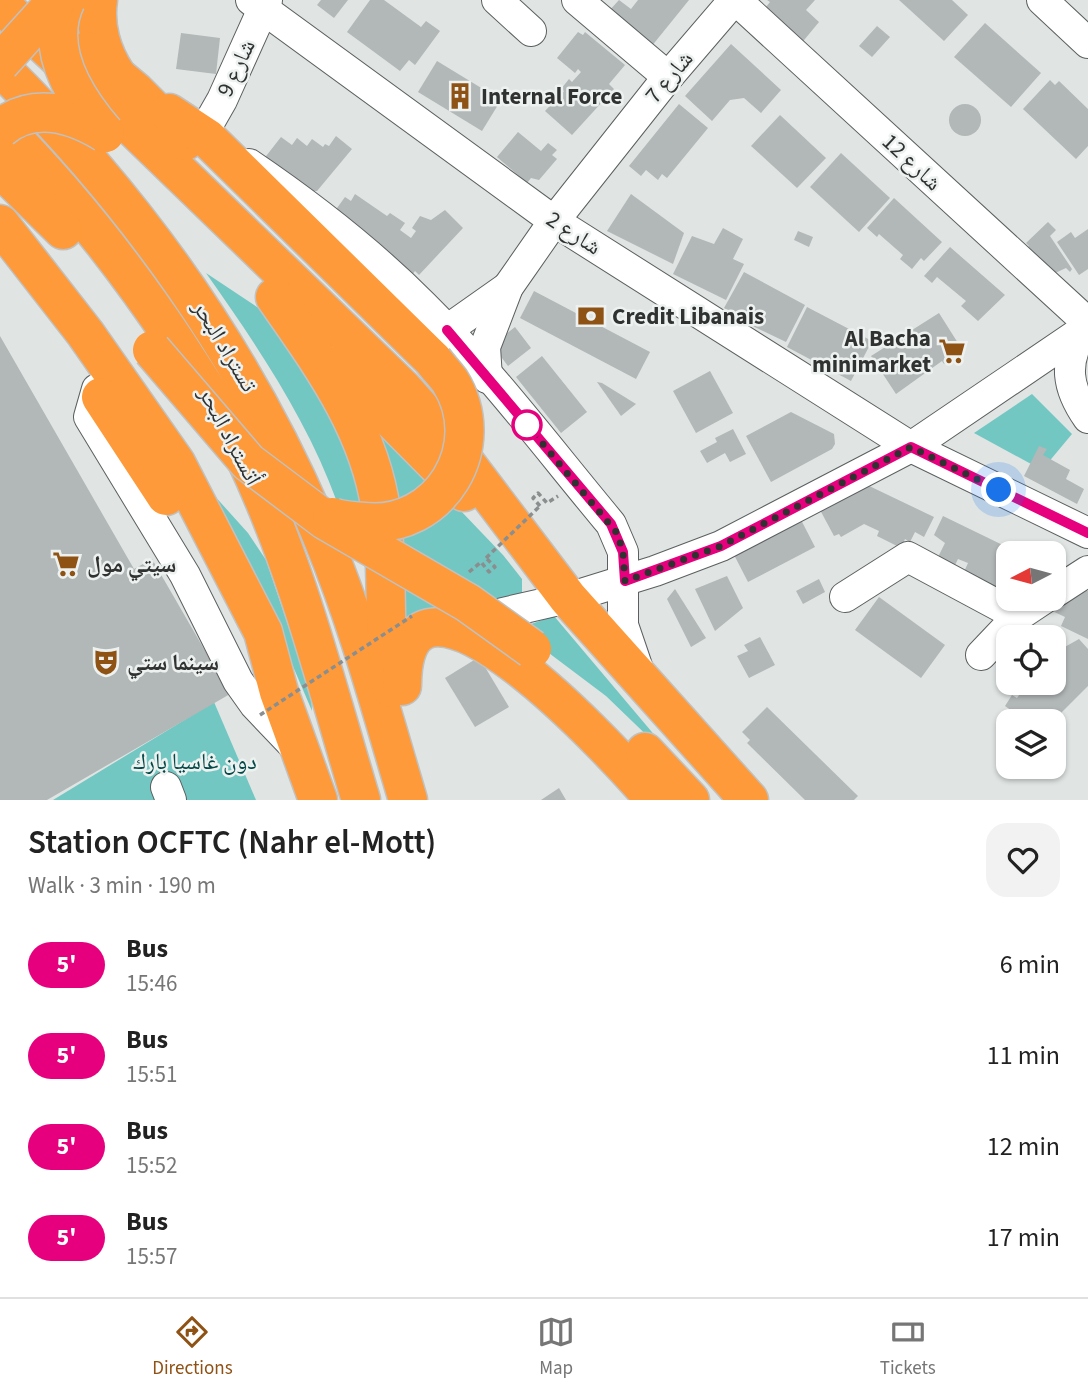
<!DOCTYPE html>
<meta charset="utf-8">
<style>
:root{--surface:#fff;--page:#f2f2f2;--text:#222;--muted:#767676;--line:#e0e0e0;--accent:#8f5215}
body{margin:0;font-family:"Source Sans 3","Noto Naskh Arabic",sans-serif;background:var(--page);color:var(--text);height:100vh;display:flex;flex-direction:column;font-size:26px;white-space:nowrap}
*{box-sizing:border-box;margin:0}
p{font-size:23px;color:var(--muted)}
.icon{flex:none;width:38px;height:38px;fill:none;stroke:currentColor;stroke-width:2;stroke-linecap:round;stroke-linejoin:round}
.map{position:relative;height:800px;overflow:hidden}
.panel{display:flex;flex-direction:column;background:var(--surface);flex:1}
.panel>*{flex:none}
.badge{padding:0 14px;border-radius:23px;font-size:24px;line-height:46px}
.needle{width:46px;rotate:264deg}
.buttons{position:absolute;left:996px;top:541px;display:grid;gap:14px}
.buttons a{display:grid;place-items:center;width:70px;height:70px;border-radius:14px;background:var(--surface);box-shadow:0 2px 5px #0004;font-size:35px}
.you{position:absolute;width:35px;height:35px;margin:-18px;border:5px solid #fff;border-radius:50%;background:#1a73e8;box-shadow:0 0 0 10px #1a73e833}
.map>.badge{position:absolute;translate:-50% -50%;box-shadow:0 0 0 4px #fff}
.round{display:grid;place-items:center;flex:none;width:74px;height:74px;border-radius:21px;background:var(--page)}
.headline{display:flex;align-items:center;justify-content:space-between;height:119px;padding:0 28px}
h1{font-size:33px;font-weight:600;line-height:52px}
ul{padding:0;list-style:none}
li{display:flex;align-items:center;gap:21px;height:91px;padding:0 28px}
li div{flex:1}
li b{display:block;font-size:26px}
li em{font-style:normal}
li .badge{min-width:77px;font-weight:700;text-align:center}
.tabs{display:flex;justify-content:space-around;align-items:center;height:98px;border-top:2px solid var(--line);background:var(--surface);font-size:19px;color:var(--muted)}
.tabs a{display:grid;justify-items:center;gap:4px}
.tabs .selected{color:var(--accent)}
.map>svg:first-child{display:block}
</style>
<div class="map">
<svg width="1088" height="800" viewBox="0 0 1088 800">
<rect width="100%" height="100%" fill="#e0e5e4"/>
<!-- green -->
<g fill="#72c7c3">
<path d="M 206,273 L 269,315 L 307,359 L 373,514 L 337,502 C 307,419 256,344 206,273 Z"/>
<path d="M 1032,394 L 1072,434 L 1042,470 L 974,433 Z"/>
<path d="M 353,398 L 503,555 L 522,579 L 522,596 L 400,639 Z"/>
<path d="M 212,493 L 248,533 L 266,560 L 311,693 L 312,711 L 275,624 Z"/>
<path d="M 554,616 L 689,776 L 606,696 L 517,629 Z"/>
<path d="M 214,702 L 256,800 L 53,800 Z"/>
</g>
<!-- building -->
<g fill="#b2b7b7">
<path d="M 321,0 L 348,0 L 334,18 L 317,5 Z"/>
<path d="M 370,0 L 384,0 L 421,27 L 426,21 L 440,31 L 415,65 L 409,60 L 400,71 L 347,32 Z"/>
<path d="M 619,0 L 631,9 L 638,0 L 689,0 L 651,47 L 608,12 Z"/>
<path d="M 767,0 L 815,0 L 806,10 L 819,22 L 800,45 L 761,13 L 770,2 Z"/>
<path d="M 899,0 L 952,0 L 968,15 L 944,41 Z"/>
<path d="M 985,23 L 1041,73 L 1011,107 L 954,57 Z"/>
<path d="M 877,26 L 890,37 L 872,57 L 859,46 Z"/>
<path d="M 578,32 L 583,35 L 585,32 L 625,65 L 609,84 L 614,89 L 572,135 L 545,111 L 564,91 L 561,89 L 569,79 L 572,82 L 581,72 L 578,69 L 575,73 L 557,58 Z"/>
<path d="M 181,33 L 220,38 L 216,74 L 176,69 Z"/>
<path d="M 731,44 L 781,90 L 761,113 L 744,98 L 730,100 L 712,121 L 685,96 Z"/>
<path d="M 437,61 L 501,100 L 482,131 L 418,92 Z"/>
<path d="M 1050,80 L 1055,85 L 1059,81 L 1088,109 L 1088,146 L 1076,159 L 1023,109 Z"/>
<circle cx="965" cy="120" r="16"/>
<path d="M 679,104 L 708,128 L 667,178 L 662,174 L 658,180 L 646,170 L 641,176 L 629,166 Z"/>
<path d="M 780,115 L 826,158 L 797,188 L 751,146 Z"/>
<path d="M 518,132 L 541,151 L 548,143 L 557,150 L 552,155 L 557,159 L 539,180 L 531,178 L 527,183 L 497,157 Z"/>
<path d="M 336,136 L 352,149 L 317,191 L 309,191 L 263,160 L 281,137 L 292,145 L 297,138 L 307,146 L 312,139 L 323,147 L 325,144 L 329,146 Z"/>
<path d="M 841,153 L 890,198 L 859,232 L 810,187 Z"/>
<path d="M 355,194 L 387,216 L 390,213 L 405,223 L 400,230 L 411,238 L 416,231 L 412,228 L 420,216 L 431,220 L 445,210 L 463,228 L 419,275 L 415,271 L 412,275 L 332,215 L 345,197 L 351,201 Z"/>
<path d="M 631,194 L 684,233 L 673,264 L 607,231 Z"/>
<path d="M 894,198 L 942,242 L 924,261 L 921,258 L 912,269 L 900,259 L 903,255 L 879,234 L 877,237 L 867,228 Z"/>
<path d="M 1048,222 L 1056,230 L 1050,236 L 1072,269 L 1070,272 L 1066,268 L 1053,274 L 1027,248 L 1029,246 L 1026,243 Z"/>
<path d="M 723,228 L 743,239 L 733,259 L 744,264 L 726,300 L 673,274 L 692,236 L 714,244 Z"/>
<path d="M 1088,229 L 1088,269 L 1079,275 L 1057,242 L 1071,232 L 1075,238 Z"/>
<path d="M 798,231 L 813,237 L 809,247 L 794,240 Z"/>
<path d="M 950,247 L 1005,295 L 978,321 L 961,306 L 966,301 L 937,277 L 932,283 L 924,276 Z"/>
<path d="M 744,272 L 805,305 L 786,342 L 732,316 L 734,314 L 724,308 Z"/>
<path d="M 534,291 L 650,352 L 636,379 L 520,318 Z"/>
<path d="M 807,307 L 872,341 L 851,381 L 787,347 Z"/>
<path d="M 939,313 L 963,351 L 944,364 L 942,361 L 896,394 L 871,356 Z"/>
<path d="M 515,327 L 531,348 L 508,366 L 492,345 Z"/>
<path d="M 0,336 L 134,569 L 152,559 L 230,694 L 47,800 L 0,800 Z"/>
<path d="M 542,356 L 587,412 L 561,433 L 516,377 Z"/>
<path d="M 710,371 L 733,413 L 696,433 L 673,391 Z"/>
<path d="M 597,382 L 602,383 L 636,404 L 621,416 Z"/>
<path d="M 791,412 L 834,434 L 835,444 L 832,449 L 771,482 L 746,436 Z"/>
<path d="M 733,429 L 746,454 L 730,462 L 725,453 L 707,463 L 700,451 L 717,442 L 715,438 Z"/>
<path d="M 1039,446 L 1047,449 L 1043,455 L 1070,470 L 1066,479 L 1084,489 L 1077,504 L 1024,476 Z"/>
<path d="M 863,483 L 934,517 L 924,537 L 915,532 L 910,542 L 905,539 L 901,548 L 877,536 L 879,531 L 864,524 L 841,537 L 839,534 L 834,536 L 819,508 Z"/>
<path d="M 798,514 L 815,547 L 748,582 L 731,549 Z"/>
<path d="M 943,516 L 1015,551 L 1008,553 L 1008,564 L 996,590 L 963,574 L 968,563 L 958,559 L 955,565 L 938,557 L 945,543 L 934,535 Z"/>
<path d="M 727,576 L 743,608 L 715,631 L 695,589 Z"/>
<path d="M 819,579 L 825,592 L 803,604 L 796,591 Z"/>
<path d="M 1081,588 L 1088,591 L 1088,639 L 1061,626 L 1065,617 L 1050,610 Z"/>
<path d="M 675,589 L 706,638 L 691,647 L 667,599 Z"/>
<path d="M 879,597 L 945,645 L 921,678 L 855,630 Z"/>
<path d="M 760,637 L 775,665 L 749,678 L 737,656 L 748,651 L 744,645 Z"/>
<path d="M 1079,639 L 1088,649 L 1088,686 L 1057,717 L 1065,724 L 1054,737 L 1054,721 L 1013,721 L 1007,716 L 1012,711 L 1005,706 L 1012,695 L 1017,698 L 1028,682 L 1054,682 L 1054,653 Z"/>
<path d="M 479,657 L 509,707 L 475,727 L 445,678 Z"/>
<path d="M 767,707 L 858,796 L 854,800 L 805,800 L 747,743 L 750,740 L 742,732 Z"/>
<path d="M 559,788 L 566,800 L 541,800 Z"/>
</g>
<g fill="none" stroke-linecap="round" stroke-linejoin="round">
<defs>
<g id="minor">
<path d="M 251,0 L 554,221 L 911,447 L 1088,533"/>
<path d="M 497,0 L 531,31"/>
<path d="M 577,0 L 668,77"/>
<path d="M 736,0 L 1088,323"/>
<path d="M 1042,0 L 1088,43"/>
<path d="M 202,135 L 222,100 L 267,0"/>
<path d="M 249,164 C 311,206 370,252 423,305 C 491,372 550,451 611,524 L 623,552 L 623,625 L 638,669"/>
<path d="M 447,330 L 508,287"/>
<path d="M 1083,331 C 1063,363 1067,388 1088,418"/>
<path d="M 487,378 L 485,347 L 508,287 L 554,221 L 668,77 L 734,0"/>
<path d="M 97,389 L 89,417 L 185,575 L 238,681 L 255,705 L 295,747"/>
<path d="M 1054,593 L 1088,571"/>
<path d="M 845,597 L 908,557 L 1018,616"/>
<path d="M 472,620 L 568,598 L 655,571 L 721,546 L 911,447 L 1088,327"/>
<path d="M 981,655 L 1018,616 L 1045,598"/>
<path d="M 166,787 L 171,800"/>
</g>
<g id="highway">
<path d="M 98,0 C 94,26 102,53 116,74"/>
<path d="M 0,4 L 118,113 L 403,389 L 446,437 L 568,598 L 749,800"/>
<path d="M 87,51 L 135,91 L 185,141"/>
<path d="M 0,67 C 138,203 249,359 323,539 C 358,623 382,713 408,800"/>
<path d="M 169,113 L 207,138 L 433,360"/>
<path d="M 0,125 C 66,191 125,266 177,344 C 200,380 224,414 243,453 C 296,563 326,684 361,800"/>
<path d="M 0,168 L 63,230"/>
<path d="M 0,224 L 85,333 L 176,463 L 263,632 L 279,692 L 318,800"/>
<path d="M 275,297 C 321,363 370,429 381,511 C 389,570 382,630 392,688"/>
<path d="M 339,366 L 464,492"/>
<path d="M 101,397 L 166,496"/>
<path d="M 402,686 C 403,517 622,762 655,800"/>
<path d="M 645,752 L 690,800"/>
</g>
</defs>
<!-- minor casing -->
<use href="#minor" stroke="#5b5f5f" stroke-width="32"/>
<!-- highway casing -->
<use href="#highway" stroke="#c1c1c1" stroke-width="41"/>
<!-- path -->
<g stroke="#8b8e8e" stroke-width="3.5" stroke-dasharray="5 3.5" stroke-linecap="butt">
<path d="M 540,506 L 533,498 L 538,493 L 547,503 L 558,496"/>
<path d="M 469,572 L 481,562 L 489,572 L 495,567 L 486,558"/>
</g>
<!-- minor -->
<use href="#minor" stroke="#fff" stroke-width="30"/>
<!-- highway -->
<use href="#highway" stroke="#fe9a39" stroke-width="38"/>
<defs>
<g id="highway-bridge">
<path d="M 66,0 C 43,47 74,97 105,133"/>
<path d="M 0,63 L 57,0"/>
<path d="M 0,129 C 32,101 72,113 105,133"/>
<path d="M 152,350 L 248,462 L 325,520 L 468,603 L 532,649"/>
<path d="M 332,517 C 342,521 354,521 364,522 C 440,530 491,446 450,381 C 445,374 438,367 433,360"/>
</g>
</defs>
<!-- highway-bridge casing -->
<use href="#highway-bridge" stroke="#c1c1c1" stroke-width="41" stroke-linecap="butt"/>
<!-- path-bridge -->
<g stroke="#8b8e8e" stroke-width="3.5" stroke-dasharray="5 3.5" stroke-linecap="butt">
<path d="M 486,558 L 540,506"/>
<path d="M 260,715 L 412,616"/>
</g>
<!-- highway-bridge -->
<use href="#highway-bridge" stroke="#fe9a39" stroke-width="38"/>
</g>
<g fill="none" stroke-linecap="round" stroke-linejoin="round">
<defs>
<path id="line" d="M 447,330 L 611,524 L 623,552 L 625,581 L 721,546 L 911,447 L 1088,533"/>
</defs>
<!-- line casing -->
<use href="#line" stroke="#fff" stroke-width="16"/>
<!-- line -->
<use href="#line" stroke="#e6007e" stroke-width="10"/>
<!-- walk -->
<path stroke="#303131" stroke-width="7" stroke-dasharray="0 12.6" d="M 527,425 L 617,533 L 623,552 L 625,581 L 721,546 L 911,447 L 999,490"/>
</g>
<!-- icons -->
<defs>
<symbol id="building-bare" viewBox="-9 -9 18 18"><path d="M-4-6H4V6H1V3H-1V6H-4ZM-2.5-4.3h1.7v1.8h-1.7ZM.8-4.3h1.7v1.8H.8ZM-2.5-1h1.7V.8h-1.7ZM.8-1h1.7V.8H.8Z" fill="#8f5215" stroke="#edf2f1" stroke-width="2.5" paint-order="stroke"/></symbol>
<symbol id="bank-bare" viewBox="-9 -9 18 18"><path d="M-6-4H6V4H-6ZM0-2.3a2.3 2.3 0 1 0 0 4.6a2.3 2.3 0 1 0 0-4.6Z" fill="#8f5215" stroke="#edf2f1" stroke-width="2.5" paint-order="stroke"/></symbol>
<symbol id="supermarket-bare" viewBox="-9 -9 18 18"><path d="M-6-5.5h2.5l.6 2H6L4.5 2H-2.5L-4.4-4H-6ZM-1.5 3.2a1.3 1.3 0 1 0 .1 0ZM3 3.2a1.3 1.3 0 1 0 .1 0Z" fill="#8f5215" stroke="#edf2f1" stroke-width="2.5" paint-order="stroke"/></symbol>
<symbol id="theatre-bare" viewBox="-9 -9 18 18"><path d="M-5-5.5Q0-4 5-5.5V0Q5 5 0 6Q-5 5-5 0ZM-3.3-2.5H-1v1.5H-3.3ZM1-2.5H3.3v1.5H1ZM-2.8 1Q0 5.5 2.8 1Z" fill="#8f5215" stroke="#edf2f1" stroke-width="2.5" paint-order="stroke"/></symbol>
</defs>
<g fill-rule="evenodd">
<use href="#building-bare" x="441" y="77" width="38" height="38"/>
<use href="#bank-bare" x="572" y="297" width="38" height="38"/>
<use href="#supermarket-bare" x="933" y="332" width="38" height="38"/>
<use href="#supermarket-bare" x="47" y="545" width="38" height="38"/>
<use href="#theatre-bare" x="87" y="643" width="38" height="38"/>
</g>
<!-- markers -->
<circle fill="#fff" stroke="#e6007e" stroke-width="3.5" cx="527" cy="425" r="14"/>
<g text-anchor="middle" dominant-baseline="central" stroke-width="5" stroke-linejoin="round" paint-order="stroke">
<!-- street labels -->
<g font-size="23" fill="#303131" stroke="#edf2f1">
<text transform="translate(236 68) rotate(-65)">شارع 9</text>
<text transform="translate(669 77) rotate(-50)">شارع 7</text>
<text transform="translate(912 162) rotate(43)">شارع 12</text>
<text transform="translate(574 233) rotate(33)">شارع 2</text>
<text transform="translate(225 346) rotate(59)">تستراد البحر</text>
<text transform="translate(230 436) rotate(62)">أتستراد البحر</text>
</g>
<!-- poi labels -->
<g font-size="23" font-weight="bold" fill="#303131" stroke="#edf2f1" text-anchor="start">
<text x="481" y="96">Internal Force</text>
<text x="612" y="316">Credit Libanais</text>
<text x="931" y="338" text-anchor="end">Al Bacha<tspan x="931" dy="26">minimarket</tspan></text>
<text x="87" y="564">سيتي مول</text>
<text x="127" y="662">سينما ستي</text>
</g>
<!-- park labels -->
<g font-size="23" fill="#024847" stroke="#edf2f1">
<text x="195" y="761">دون غاسيا بارك</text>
</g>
</g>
</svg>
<div class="buttons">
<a><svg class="needle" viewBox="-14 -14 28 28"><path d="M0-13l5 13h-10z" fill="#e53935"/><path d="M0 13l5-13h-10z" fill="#767676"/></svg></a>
<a><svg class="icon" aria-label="locate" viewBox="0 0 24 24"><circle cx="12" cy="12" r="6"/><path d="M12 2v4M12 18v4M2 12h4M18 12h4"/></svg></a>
<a><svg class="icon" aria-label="layers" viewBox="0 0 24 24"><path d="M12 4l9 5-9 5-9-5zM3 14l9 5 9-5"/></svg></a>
</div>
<div class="you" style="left:999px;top:490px"></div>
</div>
<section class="panel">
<div class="headline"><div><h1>Station OCFTC (Nahr el-Mott)</h1><p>Walk · 3 min · 190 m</p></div><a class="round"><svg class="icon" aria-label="heart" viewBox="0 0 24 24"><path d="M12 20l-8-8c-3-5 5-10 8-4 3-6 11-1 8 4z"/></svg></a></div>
<ul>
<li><span class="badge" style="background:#e6007e;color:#fff">5'</span><div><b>Bus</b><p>15:46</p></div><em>6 min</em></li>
<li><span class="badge" style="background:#e6007e;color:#fff">5'</span><div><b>Bus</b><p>15:51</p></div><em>11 min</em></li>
<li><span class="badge" style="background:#e6007e;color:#fff">5'</span><div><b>Bus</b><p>15:52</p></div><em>12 min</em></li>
<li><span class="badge" style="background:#e6007e;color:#fff">5'</span><div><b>Bus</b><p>15:57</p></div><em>17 min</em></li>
</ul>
</section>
<nav class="tabs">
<a class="selected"><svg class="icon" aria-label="directions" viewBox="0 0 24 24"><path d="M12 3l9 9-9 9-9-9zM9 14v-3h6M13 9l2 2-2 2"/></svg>Directions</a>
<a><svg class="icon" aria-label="map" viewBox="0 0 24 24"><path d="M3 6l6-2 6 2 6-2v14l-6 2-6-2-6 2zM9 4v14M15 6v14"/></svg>Map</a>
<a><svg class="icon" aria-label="tickets" viewBox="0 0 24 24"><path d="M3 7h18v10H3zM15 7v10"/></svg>Tickets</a>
</nav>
